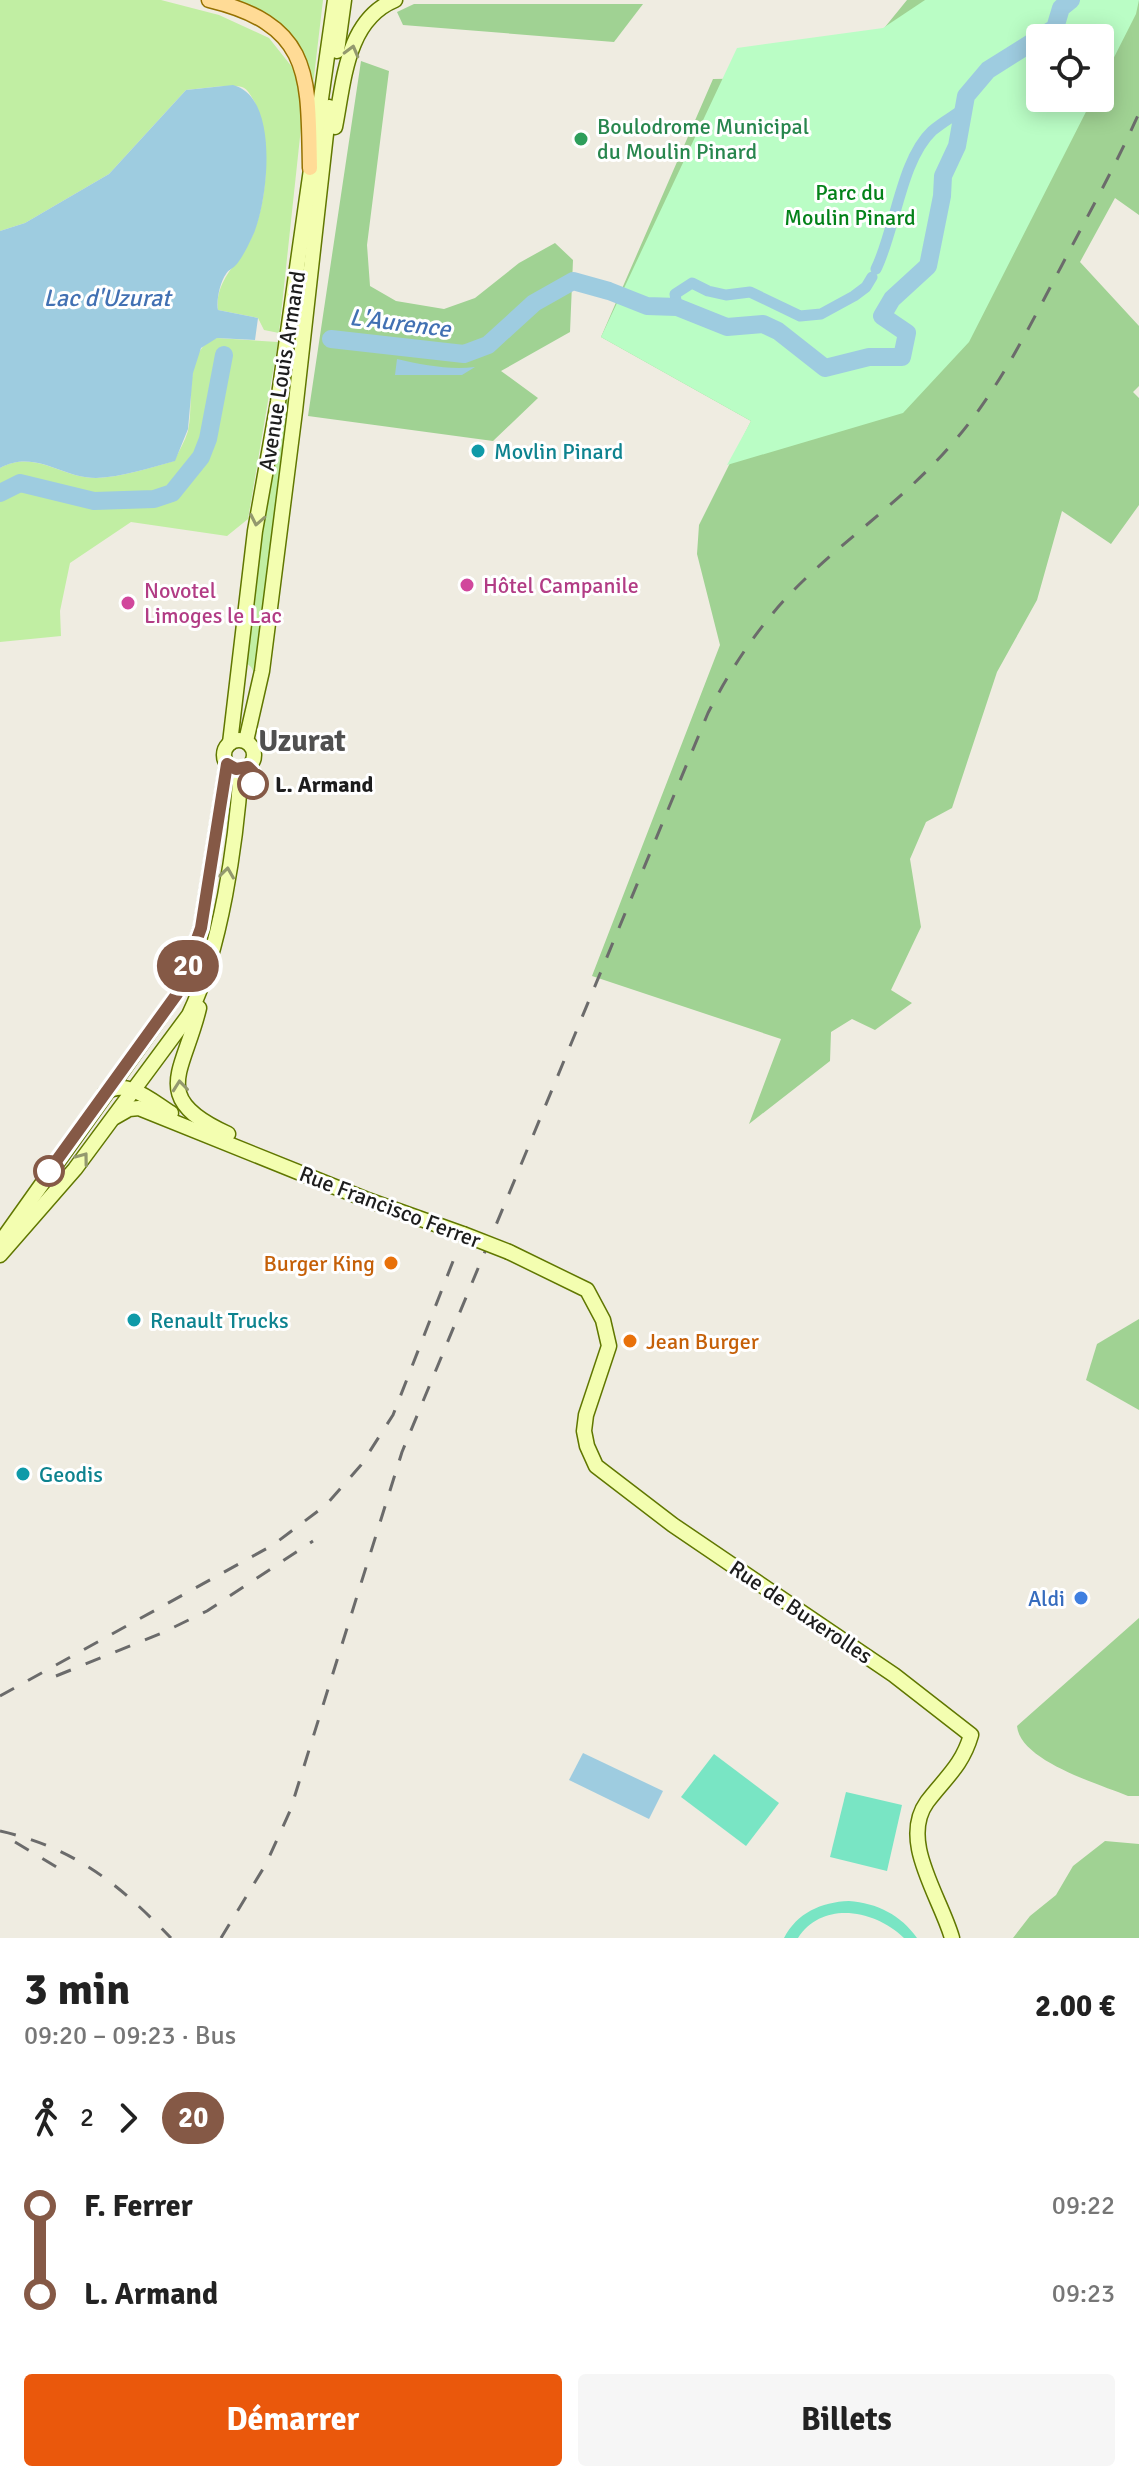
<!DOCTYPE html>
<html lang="fr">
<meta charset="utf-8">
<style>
:root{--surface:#fff;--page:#f6f6f6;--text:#222;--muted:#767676;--accent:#ea580c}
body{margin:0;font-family:Signika,sans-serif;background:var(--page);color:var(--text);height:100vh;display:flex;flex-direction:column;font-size:30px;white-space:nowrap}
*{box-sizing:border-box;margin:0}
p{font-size:26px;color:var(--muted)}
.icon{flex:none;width:44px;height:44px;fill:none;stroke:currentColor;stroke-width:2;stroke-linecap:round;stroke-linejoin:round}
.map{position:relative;height:1938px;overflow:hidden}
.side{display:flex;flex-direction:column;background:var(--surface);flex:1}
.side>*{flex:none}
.badge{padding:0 16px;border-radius:26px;font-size:28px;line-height:52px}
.controls{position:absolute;left:1026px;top:24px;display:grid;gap:16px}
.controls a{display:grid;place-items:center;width:88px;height:88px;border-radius:8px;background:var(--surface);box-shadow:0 4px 20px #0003;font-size:40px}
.map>.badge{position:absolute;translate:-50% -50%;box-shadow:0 0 0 4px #fff}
.legs{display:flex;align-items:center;gap:12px;height:88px;padding:0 24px;font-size:26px}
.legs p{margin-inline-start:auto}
.overview{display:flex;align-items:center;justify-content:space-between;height:136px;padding:0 24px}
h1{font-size:44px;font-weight:800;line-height:60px}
.action{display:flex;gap:16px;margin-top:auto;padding:16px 24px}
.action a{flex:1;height:92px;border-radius:8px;background:var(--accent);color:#fff;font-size:32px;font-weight:800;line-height:92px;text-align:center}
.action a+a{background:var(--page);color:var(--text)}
ul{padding:0 24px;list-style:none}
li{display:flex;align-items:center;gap:28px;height:88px;font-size:30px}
li i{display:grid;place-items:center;width:12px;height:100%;margin:0 10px;background:currentColor}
li i::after{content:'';width:20px;height:20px;margin:-10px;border:6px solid;border-radius:50%;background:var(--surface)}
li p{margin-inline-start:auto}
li:first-child i{background:linear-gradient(#0000 50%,currentColor 0)}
li:last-child i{background:linear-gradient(currentColor 50%,#0000 0)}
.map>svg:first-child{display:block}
</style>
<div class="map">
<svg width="1139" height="1938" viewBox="0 0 1139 1938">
<rect width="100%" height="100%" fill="#efece1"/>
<!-- grass -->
<g fill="#c1eea3">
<path d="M 0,0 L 161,0 L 219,15 L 269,38 L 296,72 L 303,109 L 279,333 L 264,330 L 258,318 L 218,310 C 214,279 243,260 253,234 C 268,198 272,135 254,101 C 251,96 248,89 242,87 C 230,84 199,89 186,90 L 109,174 L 25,223 L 0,231 Z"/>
<path d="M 221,0 L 323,0 L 313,85 L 305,61 L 294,43 Z"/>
<path d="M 325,118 L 257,678 L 251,667 L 243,660 Z"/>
<path d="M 217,338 L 278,342 L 248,519 L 227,536 L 131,522 L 70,563 L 60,611 L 61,636 L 0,642 L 0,468 C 35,449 61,478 96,478 C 122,477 149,468 174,461 C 179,451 185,441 188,431 C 195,405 182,348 217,338 Z"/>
</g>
<!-- forest -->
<g fill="#a0d293" fill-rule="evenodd">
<path d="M 907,0 L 1139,0 L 1139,215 L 1115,198 L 1080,262 L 1139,326 L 1139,386 L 1133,392 L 1139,398 L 1139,505 L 1111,544 L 1062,511 L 1037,600 L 997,672 L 952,808 L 926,822 L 910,859 L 921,927 L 891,990 L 912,1003 L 875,1030 L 852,1019 L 831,1032 L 830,1061 L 749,1124 L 781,1039 L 592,976 L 720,645 L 697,554 L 699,525 L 751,421 L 601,337 L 713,79 L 774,78 L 923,91 L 885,27 ZM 1040,38 L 1100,38 L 1100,98 L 1040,98 Z"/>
<path d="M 414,4 L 643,4 L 614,42 L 403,25 L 397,12 Z"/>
<path d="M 361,61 L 389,71 L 367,245 L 370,286 L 396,301 L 444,309 L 475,298 L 519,263 L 555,243 L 573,260 L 570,332 L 501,371 L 538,398 L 493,441 L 308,416 Z"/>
<path d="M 1139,1319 L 1139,1410 L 1086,1380 L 1097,1344 Z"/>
<path d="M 1139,1618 L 1139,1796 L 1128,1796 C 1099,1784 1020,1761 1017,1726 Z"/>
<path d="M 1105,1841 L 1139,1844 L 1139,1938 L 1013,1938 L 1030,1916 L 1056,1895 L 1073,1866 Z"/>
</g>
<!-- park -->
<path fill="#bafdc5" d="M 925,0 L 1139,0 L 1136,14 L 1100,85 L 1100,38 L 1040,38 L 1040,98 L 1093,98 L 969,342 L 903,413 L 727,465 L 751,421 L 601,337 L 737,48 L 883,28 Z"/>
<!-- pitch -->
<g fill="#79e5c4">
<path d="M 714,1754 L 779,1803 L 746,1846 L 681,1797 Z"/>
<path d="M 846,1792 L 902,1805 L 887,1871 L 830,1857 Z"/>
<path d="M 849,1901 C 877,1903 901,1915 917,1938 L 904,1938 C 875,1910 823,1900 798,1938 L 784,1938 C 797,1913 821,1902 849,1901 Z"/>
</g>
<!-- water -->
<g fill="#9ecce0">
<path d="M 233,85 C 280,97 268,199 254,233 C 250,242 242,259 235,266 C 232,269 228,270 226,274 C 220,282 216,301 218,310 L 258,318 L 255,340 L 217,338 L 201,348 L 193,373 L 188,429 L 175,461 C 149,468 122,477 96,478 C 61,478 36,449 0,468 L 0,231 L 25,223 L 109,174 L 186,90 Z"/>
<path d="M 397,359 C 423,365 449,370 475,367 L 462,375 L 395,375 Z"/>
<path d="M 583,1753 L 663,1791 L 649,1819 L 569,1780 Z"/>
</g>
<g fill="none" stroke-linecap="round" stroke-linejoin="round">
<!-- canal -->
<g stroke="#9ecce0" stroke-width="11">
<path d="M 876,269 C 895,231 901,160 932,131 C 941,123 952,117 962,110"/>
<path d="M 677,307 L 675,294 L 692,283 L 708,291 L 726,295 L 750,292 L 800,316 L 821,314 L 854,296 L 866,287 L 872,277"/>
</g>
<!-- river -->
<g stroke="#9ecce0" stroke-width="18">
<path d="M 331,339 L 464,354 L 488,345 L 534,303 L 573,281 L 609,291 L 647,306 L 677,307 L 727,327 L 763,324 L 778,331 L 825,368 L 869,357 L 902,357 L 907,333 L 882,316 L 892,299 L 928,266 L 942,196 L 943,176 L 957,146 L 966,96 L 988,70 L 1055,28 L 1061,8 L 1071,0"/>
<path d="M 0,493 L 20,483 L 94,501 L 154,499 L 172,493 L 201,457 L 208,439 L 224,355"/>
</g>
<defs>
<g id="secondary">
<path d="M 337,51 L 344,0"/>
<path d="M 335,127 C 344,82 346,20 395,0"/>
<circle cx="239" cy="755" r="15"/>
<path d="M 246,741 L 262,671 L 295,411 L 329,107"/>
<path d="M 230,743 L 255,531 L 278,402 L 335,0"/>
<path d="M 199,1008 C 184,1072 148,1098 228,1134"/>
<path d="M 105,1093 C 126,1077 153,1102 171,1113"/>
<path d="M 115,1117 L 129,1109 L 139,1108 L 365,1199 L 463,1234"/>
<path d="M 0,1243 L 177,994 L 201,928 L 227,764"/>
<path d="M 509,1252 L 587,1290 L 603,1320 L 609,1346 L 586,1415 L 584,1431 L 587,1446 L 596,1466 L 673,1525 L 894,1675 L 971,1735 C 962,1766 945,1778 927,1802 C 899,1841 940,1896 952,1938"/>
<path d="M 0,1255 L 75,1169 L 189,1015 C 221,949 236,843 241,770"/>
</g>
<path id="primary" d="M 209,0 C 313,25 308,76 310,168"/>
</defs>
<!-- secondary casing -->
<use href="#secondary" stroke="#607700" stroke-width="17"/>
<!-- primary casing -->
<use href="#primary" stroke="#957100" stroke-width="17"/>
<!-- secondary -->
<use href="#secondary" stroke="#f3feb0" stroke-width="14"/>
<!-- primary -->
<use href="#primary" stroke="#ffdb96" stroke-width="14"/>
<!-- rail -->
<g stroke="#6b6b6b" stroke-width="3" stroke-dasharray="16 16" stroke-linecap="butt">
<path d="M 56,1676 L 162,1633 L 207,1611 L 313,1541"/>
<path d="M 0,1696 L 273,1545 L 326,1505 L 361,1465 L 393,1415 L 457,1251"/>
<path d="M 0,1831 C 75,1848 119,1884 171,1938"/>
<path d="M 15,1842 L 58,1868"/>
<path d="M 221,1938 L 266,1864 L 290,1811 L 402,1452 L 708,713 C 733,664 764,618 804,580 C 852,534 907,496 951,445 C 998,392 1029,327 1062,265 C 1088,215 1116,165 1139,113"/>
</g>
<defs>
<path id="secondary-bridge" d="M 463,1234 L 509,1252"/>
</defs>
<!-- secondary-bridge casing -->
<use href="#secondary-bridge" stroke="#607700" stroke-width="17" stroke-linecap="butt"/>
<!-- secondary-bridge -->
<use href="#secondary-bridge" stroke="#f3feb0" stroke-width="14"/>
</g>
<!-- one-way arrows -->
<defs><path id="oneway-chevron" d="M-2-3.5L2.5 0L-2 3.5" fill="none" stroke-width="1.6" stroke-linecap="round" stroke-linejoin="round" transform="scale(2)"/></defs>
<g stroke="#93996e">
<use href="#oneway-chevron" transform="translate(352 51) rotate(-75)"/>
<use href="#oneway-chevron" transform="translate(257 520) rotate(101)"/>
<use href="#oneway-chevron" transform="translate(227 873) rotate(-82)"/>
<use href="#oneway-chevron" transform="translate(180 1086) rotate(-96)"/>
<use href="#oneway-chevron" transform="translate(83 1158) rotate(-53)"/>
</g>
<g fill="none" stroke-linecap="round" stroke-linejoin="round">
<defs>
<path id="line-1" d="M 49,1171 L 177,994 L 201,928 L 227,764 L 236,769 L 248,767 L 253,772 L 253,784"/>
</defs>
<!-- line-1 casing -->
<use href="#line-1" stroke="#fff" stroke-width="18"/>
<!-- line-1 -->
<use href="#line-1" stroke="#855946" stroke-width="12"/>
</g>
<!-- markers -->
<circle fill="#2e9e5b" stroke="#fff" stroke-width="3" cx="581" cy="139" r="8"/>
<g fill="#0f9aa8" stroke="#fff" stroke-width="3">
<circle cx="478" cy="451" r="8"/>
<circle cx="134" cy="1320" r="8"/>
<circle cx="23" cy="1474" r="8"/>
</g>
<g fill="#d1479c" stroke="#fff" stroke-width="3">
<circle cx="467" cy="585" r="8"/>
<circle cx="128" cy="603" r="8"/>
</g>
<g fill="#fff" stroke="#855946" stroke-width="4">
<circle cx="253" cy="784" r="14"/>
<circle cx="49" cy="1171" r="14"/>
</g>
<g fill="#e8710a" stroke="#fff" stroke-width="3">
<circle cx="391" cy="1263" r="8"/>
<circle cx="630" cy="1341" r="8"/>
</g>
<circle fill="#3f7fe0" stroke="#fff" stroke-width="3" cx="1081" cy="1598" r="8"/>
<g text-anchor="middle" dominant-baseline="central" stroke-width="6" stroke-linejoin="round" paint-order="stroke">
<!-- leisure labels -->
<g font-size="22" fill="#27864d" stroke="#fff" text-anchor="start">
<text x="597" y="126">Boulodrome Municipal<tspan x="597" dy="25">du Moulin Pinard</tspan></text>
</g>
<!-- park labels -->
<g font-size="22" fill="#038219" stroke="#fff">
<text x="850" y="192">Parc du<tspan x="850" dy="25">Moulin Pinard</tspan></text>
</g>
<!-- street labels -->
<g font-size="22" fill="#1d1d1d" stroke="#fff">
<text transform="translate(282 371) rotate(-81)">Avenue Louis Armand</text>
<text transform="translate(390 1207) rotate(21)">Rue Francisco Ferrer</text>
<text transform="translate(801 1612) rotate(34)">Rue de Buxerolles</text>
</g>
<!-- culture labels -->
<g font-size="22" fill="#0d838f" stroke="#fff" text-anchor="start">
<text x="494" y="451">Movlin Pinard</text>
<text x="150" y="1320">Renault Trucks</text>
<text x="39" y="1474">Geodis</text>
</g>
<!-- hotel labels -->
<g font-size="22" fill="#b23c85" stroke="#fff" text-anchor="start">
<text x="483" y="585">Hôtel Campanile</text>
<text x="144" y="590">Novotel<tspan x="144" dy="25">Limoges le Lac</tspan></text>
</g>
<!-- stop labels -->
<g font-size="22" font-weight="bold" fill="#1d1d1d" stroke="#fff" text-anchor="start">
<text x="275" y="784">L. Armand</text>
</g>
<!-- food labels -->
<g font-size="22" fill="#c56008" stroke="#fff" text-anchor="end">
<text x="375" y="1263">Burger King</text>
<text x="646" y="1341" text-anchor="start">Jean Burger</text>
</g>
<!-- shop labels -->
<g font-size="22" fill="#366cbe" stroke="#fff" text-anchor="end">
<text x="1065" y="1598">Aldi</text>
</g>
<!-- water labels -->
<g font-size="24" font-style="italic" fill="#4271b3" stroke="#fff">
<text x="107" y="298">Lac d'Uzurat</text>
<text transform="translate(400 323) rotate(7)">L'Aurence</text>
</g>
<!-- district labels -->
<g font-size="30" font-weight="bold" fill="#505050" stroke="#fff">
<text x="302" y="741">Uzurat</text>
</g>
</g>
</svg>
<div class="controls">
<a><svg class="icon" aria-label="locate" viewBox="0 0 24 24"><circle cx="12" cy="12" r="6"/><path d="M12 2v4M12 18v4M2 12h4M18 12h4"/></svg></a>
</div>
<b class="badge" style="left:188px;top:966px;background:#855946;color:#fff">20</b>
</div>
<section class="side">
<div class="overview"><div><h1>3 min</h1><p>09:20 – 09:23 · Bus</p></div><b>2.00 €</b></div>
<div class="legs"><svg class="icon" aria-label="walk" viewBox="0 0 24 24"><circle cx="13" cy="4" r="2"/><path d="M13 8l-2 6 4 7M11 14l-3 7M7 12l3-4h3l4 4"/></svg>2<svg class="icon" aria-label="forward" viewBox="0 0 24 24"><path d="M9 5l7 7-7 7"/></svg><b class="badge" style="background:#855946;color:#fff">20</b></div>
<ul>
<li><i style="color:#855946"></i><b>F. Ferrer</b><p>09:22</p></li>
<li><i style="color:#855946"></i><b>L. Armand</b><p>09:23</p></li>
</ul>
<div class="action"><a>Démarrer</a><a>Billets</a></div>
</section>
